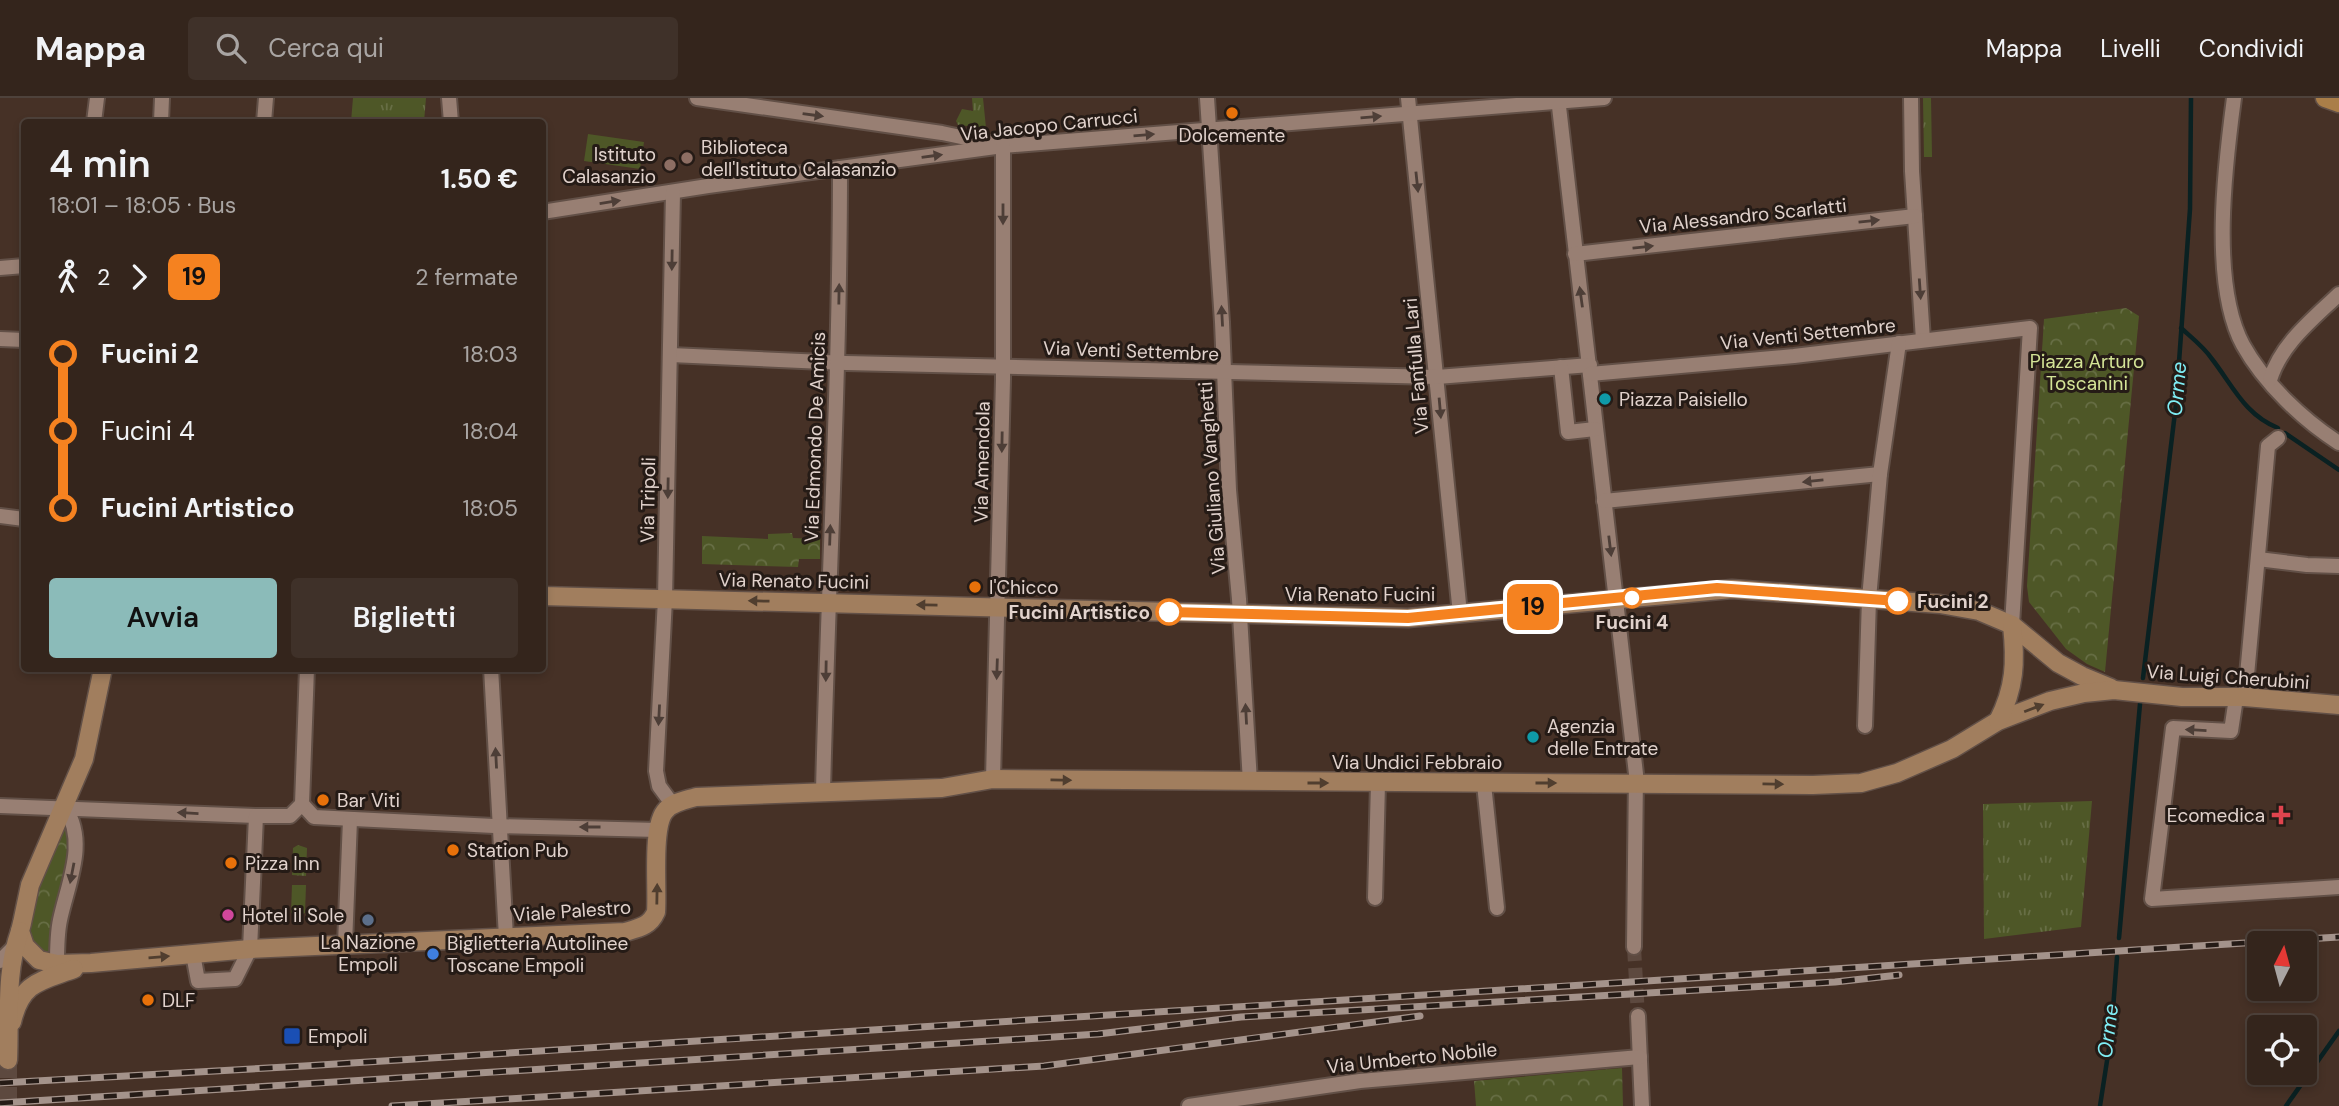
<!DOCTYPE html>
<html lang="it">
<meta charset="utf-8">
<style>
:root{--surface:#34251c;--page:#3f3129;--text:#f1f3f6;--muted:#a9a5a3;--line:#4e423b;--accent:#8bbbb9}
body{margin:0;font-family:"DM Sans",sans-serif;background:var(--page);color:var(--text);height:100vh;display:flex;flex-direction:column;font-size:26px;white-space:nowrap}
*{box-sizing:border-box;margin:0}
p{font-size:23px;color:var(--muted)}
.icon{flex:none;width:38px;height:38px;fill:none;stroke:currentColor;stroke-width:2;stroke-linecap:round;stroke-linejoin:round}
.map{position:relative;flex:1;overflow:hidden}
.drawer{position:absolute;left:21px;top:21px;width:525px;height:553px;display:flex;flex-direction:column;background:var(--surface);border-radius:7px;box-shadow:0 4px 10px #0003,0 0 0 2px var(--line)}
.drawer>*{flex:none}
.badge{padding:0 14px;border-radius:10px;font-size:24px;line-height:46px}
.needle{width:46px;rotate:6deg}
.buttons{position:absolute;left:2247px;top:833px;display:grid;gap:14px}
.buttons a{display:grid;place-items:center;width:70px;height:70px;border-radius:7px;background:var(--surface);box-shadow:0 4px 10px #0003,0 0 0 2px var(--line);font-size:35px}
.map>.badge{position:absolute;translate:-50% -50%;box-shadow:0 0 0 4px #fff}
.legs{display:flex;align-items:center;gap:10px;height:77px;padding:0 28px;font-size:23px}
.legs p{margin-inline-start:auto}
.overview{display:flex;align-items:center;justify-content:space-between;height:119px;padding:0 28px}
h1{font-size:38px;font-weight:600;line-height:52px}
.cta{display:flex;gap:14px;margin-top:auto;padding:14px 28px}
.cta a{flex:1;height:80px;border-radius:7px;background:var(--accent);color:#111;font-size:28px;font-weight:600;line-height:80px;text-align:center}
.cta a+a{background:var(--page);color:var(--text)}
ul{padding:0 28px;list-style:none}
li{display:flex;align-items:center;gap:24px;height:77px;font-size:26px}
li i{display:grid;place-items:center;width:10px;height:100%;margin:0 9px;background:currentColor}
li i::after{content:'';width:18px;height:18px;margin:-9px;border:5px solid;border-radius:50%;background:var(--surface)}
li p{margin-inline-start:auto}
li:first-child i{background:linear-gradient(#0000 50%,currentColor 0)}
li:last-child i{background:linear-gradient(currentColor 50%,#0000 0)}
header{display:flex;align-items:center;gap:42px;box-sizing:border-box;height:98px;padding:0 35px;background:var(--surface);border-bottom:2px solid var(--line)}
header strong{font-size:33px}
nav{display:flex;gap:38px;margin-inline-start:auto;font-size:24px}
.search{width:490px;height:63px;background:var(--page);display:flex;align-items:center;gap:18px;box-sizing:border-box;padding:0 24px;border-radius:7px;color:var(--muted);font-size:26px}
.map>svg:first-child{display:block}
</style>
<header>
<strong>Mappa</strong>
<div class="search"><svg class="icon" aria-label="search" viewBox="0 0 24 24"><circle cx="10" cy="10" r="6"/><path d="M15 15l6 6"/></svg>Cerca qui</div>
<nav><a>Mappa</a><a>Livelli</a><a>Condividi</a></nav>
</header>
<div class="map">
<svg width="2339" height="1008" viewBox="0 0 2339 1008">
<defs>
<pattern id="grass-tufts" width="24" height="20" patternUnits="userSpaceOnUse" patternTransform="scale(1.75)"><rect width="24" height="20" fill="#4e5727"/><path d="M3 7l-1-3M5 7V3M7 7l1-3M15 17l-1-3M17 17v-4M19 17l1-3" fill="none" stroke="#676e45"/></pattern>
<pattern id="park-crowns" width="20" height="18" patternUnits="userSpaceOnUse" patternTransform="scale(1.75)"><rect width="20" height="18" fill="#4e5727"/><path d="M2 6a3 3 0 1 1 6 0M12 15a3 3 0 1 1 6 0" fill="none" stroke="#676e45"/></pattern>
</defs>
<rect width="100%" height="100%" fill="#463126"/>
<!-- grass -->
<g fill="url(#grass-tufts)">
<path d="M 353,0 L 426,0 L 424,24 L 351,24 Z"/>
<path d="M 972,0 L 983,0 L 986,30 L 958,27 L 956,23 L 962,11 L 973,13 Z"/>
<path d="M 1923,0 L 1931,0 L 1932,59 L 1924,59 Z"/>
<path d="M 2092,703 L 2081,829 L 1984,841 L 1983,706 Z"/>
<path d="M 298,747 L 307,750 L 306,778 L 292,777 L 293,750 Z"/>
<path d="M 292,787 L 306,787 L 305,815 L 298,818 L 291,815 Z"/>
</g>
<!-- park -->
<g fill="url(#park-crowns)">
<path d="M 2126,210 L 2139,218 L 2105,574 L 2087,566 L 2066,551 L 2029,504 L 2027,488 L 2044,221 Z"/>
<path d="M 792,435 L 793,440 L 820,441 L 820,461 L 799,461 L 798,469 L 702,466 L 702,438 L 768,441 L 768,436 Z"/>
<path d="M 65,709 L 76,733 L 57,854 L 39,862 L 22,825 Z"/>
<path d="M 1622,970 L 1623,1008 L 1476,1008 L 1474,983 Z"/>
</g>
<!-- pitch -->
<path fill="#4e5727" d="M 588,36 L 644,44 L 640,71 L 584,63 Z"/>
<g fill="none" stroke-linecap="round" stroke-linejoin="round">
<!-- stream -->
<g stroke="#0a2122" stroke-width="4.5">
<path d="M 2181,230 C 2192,240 2204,249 2212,261 C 2233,288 2245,317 2278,330"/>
<path d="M 2285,335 L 2339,372"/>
<path d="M 2143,580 L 2176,306 L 2190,111 L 2191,0"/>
<path d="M 2119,840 L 2140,606"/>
<path d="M 2100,1008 L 2111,937 L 2117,859"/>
<path d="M 2286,1008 L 2339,933"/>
</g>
<!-- street-tunnel -->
<path stroke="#5d493f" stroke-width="14" stroke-dasharray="14 7" stroke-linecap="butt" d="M 1634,849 L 1638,918"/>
<!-- secondary-tunnel -->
<path stroke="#5d493f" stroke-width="18" stroke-dasharray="18 9" stroke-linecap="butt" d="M 8,962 L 8,1008"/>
<defs>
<g id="street">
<path d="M 449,0 L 451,24"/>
<path d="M 697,0 L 942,35 L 994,46"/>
<path d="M 1207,0 L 1222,224 L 1229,392 L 1239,501 L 1250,684"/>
<path d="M 1408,0 L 1460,516"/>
<path d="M 1558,0 L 1636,676 L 1634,849"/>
<path d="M 1911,0 L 1912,73 L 1923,242"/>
<path d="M 2234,0 C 2225,67 2210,186 2243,247 C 2264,285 2303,322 2339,345"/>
<path d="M 94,24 L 97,0"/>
<path d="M 161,24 L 162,0"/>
<path d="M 264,24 L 266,0"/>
<path d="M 542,114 L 708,88 L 1003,48 L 1604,0"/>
<path d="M 1575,156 L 1915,118"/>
<path d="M 0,170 L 24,168"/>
<path d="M 0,241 L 24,242"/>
<path d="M 671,257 L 846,265 L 1437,279 L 1590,267"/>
<path d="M 1561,269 L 1568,334 L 1595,331"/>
<path d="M 1590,276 L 1794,258 L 2030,230 L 2012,527"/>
<path d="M 2270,282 C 2281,246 2312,222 2339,196"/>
<path d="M 1604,403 L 1880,376"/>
<path d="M 0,418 L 24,421"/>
<path d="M 2258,461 L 2307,467 L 2339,468"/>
<path d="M 491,570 L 506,839"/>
<path d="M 2245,599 L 2268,348 L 2278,340"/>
<path d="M 2236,600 L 2231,633 L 2173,630 L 2152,801 L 2339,789"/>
<path d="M 1865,628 L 1869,501 L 1880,376 L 1899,245"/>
<path d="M 993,681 L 1003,281 L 1003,48"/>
<path d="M 1484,686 L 1497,810"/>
<path d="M 823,693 C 828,485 840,278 840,70"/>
<path d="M 302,706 L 314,719 L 494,728 L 658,732"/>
<path d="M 302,706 L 307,570"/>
<path d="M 673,707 L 659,688 L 656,673 L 665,501 L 673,94"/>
<path d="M 0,708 L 256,718"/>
<path d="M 1375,800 L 1378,685"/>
<path d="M 345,846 L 350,722"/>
<path d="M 193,856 L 198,883 L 235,881 L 250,851 L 256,718 L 290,718 L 302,706"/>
<path d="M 0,863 L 15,848"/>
<path d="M 57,866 C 57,851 57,836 60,822 C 68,784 88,745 65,709"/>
<path d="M 1638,918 L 1642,1008"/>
<path d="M 1189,1008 L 1360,983 L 1640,959"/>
</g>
<g id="secondary">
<path d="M 542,498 L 1408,520 L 1732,491 L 1940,506 L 1979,513 L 2012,527 L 2058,565 L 2082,578 L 2111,590"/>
<path d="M 103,570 L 84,661 L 30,787 L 22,825 L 20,833 L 25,848 L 39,862 L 57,866 L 91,865 L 250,851 L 625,834 C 639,830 650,828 656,814 C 658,791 651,727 666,712 C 673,704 686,702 696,699 L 942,690 L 993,681 L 1813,687 L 1861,685 L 1897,675 L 1952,651 L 1998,623 L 2050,603 L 2084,595 L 2114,592 L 2182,599 L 2245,599 L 2339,607"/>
<path d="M 1998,623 C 2015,590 2016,564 2012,527"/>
<path d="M 12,924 C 21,884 41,883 74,871"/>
<path d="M 8,962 C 10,918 5,875 20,833"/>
</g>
<path id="primary" d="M 2325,0 L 2339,5"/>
</defs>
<!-- street casing -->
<use href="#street" stroke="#625047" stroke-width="18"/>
<!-- secondary casing -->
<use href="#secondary" stroke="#625047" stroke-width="21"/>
<!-- primary casing -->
<use href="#primary" stroke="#625047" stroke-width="21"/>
<!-- street -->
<use href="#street" stroke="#987f73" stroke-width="14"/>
<!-- secondary -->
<use href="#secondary" stroke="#a17e5e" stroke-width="18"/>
<!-- primary -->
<use href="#primary" stroke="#aa7e48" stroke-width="18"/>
<defs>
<g id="rail">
<path d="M 0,985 L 304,968 L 2339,839"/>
<path d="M 0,1005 L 1039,940 L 1098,936 L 1241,919 L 1835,884 L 1899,877"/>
<path d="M 392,1008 L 1044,968 L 1420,918"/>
</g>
</defs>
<!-- rail casing -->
<use href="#rail" stroke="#a4938b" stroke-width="7"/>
<!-- rail -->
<use href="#rail" stroke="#251b16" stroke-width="4.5" stroke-dasharray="13" stroke-linecap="butt"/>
</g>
<!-- one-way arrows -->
<defs><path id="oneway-solid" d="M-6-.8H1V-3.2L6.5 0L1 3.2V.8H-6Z" transform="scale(1.75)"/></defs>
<g fill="#4d3e37">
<use href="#oneway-solid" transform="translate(813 17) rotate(8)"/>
<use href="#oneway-solid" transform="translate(1371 19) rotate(-5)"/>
<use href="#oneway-solid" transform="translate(1144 37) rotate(-5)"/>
<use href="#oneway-solid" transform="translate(932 58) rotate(-8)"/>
<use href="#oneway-solid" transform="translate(1417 84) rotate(84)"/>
<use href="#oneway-solid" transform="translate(610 104) rotate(-9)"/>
<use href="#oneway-solid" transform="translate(1003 116) rotate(90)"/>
<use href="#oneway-solid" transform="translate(1869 123) rotate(-6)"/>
<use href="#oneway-solid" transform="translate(1643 149) rotate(-6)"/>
<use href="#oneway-solid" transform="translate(672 162) rotate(91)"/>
<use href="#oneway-solid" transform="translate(1920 191) rotate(86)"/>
<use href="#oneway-solid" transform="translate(839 196) rotate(-89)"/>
<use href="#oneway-solid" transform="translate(1581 199) rotate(-98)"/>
<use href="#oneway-solid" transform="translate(1222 218) rotate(-93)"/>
<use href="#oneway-solid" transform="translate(1440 310) rotate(85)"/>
<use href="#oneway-solid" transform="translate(1002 344) rotate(91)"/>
<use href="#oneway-solid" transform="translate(1813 383) rotate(174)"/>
<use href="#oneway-solid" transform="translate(668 390) rotate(91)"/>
<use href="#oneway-solid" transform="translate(830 437) rotate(-88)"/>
<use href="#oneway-solid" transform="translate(1610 448) rotate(83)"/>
<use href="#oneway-solid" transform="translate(997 571) rotate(92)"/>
<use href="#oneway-solid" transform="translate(826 573) rotate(91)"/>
<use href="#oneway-solid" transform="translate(1246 616) rotate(-93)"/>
<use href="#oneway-solid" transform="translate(659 617) rotate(93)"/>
<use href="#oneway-solid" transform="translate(2196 632) rotate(-177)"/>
<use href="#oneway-solid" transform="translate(496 660) rotate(-93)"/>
<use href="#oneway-solid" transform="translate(188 715) rotate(-177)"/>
<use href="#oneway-solid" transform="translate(590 729) rotate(-180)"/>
<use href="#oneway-solid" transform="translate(72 775) rotate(101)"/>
</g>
<g fill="#503e2f">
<use href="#oneway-solid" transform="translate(759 503) rotate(-179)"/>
<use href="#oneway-solid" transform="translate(927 507) rotate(-179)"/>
<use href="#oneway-solid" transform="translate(2034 610) rotate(-21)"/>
<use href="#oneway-solid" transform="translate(1061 682) rotate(1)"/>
<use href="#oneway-solid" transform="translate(1318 685)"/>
<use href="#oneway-solid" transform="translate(1546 685)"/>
<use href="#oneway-solid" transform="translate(1773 686) rotate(1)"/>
<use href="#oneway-solid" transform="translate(657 796) rotate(-89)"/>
<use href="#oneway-solid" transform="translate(159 859) rotate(-5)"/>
</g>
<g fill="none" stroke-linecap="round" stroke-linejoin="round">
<defs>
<path id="line-1" d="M 1169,514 L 1408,520 L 1717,490 L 1898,503"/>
</defs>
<!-- line-1 casing -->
<use href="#line-1" stroke="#fff" stroke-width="16"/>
<!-- line-1 -->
<use href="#line-1" stroke="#f58220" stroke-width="10"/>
</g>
<!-- markers -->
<g fill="#e8710a" stroke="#251b16" stroke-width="2.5">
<circle cx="1232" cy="15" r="7"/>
<circle cx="975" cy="489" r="7"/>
<circle cx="323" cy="702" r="7"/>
<circle cx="453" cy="752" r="7"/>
<circle cx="231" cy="765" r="7"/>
<circle cx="148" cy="902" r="7"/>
</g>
<g fill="#8d6e63" stroke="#251b16" stroke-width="2.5">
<circle cx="687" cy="60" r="7"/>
<circle cx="670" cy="67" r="7"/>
</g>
<g fill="#0f9aa8" stroke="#251b16" stroke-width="2.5">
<circle cx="1605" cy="301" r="7"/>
<circle cx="1533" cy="639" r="7"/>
</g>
<g fill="#fff" stroke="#f58220" stroke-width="3.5">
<circle cx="1632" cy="500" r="9"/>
<circle cx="1898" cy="503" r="12"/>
<circle cx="1169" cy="514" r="12"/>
</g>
<path fill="#e0444e" stroke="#251b16" stroke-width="2.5" d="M2277.5 706.5h7v7h7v7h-7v7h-7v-7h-7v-7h7z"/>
<circle fill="#d1479c" stroke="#251b16" stroke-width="2.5" cx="228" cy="817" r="7"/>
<circle fill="#5c6f8a" stroke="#251b16" stroke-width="2.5" cx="368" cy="822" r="7"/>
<circle fill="#3f7fe0" stroke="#251b16" stroke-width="2.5" cx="433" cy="856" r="7"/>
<rect fill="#1a4fb4" stroke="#251b16" stroke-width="2.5" x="283" y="929" width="18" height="18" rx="3.5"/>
<g text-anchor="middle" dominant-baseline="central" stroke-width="6" stroke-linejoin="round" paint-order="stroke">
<!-- street labels -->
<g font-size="19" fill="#e1d2cc" stroke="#251b16">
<text transform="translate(1049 27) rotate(-6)">Via Jacopo Carrucci</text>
<text transform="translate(1743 118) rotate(-6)">Via Alessandro Scarlatti</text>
<text transform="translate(1808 236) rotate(-6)">Via Venti Settembre</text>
<text transform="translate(1131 253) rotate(2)">Via Venti Settembre</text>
<text transform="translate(1416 268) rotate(-95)">Via Fanfulla Lari</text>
<text transform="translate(815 339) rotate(-88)">Via Edmondo De Amicis</text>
<text transform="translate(982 364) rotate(-89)">Via Amendola</text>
<text transform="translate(1212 380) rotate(-94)">Via Giuliano Vanghetti</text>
<text transform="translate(648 402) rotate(-89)">Via Tripoli</text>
<text transform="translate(794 483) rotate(1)">Via Renato Fucini</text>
<text x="1360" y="496">Via Renato Fucini</text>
<text transform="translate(2228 579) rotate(4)">Via Luigi Cherubini</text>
<text x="1417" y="664">Via Undici Febbraio</text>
<text transform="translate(572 813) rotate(-4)">Viale Palestro</text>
<text transform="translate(1412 960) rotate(-6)">Via Umberto Nobile</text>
</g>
<!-- poi labels -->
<g font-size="19" fill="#e1d2cc" stroke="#251b16" text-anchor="start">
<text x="1232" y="37" text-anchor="middle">Dolcemente</text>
<text x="701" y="49">Biblioteca<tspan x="701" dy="22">dell'Istituto Calasanzio</tspan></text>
<text x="656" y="56" text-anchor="end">Istituto<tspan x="656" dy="22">Calasanzio</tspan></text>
<text x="1619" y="301">Piazza Paisiello</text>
<text x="989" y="489">I'Chicco</text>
<text x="1547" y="628">Agenzia<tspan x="1547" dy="22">delle Entrate</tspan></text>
<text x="337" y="702">Bar Viti</text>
<text x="2265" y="717" text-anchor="end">Ecomedica</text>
<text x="467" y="752">Station Pub</text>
<text x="245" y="765">Pizza Inn</text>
<text x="242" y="817">Hotel il Sole</text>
<text x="368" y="844" text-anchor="middle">La Nazione<tspan x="368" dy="22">Empoli</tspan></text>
<text x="447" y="845">Biglietteria Autolinee<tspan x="447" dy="22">Toscane Empoli</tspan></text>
<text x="162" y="902">DLF</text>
<text x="308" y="938">Empoli</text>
</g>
<!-- park labels -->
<g font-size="19" fill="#d4e496" stroke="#251b16">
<text x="2087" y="263">Piazza Arturo<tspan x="2087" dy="22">Toscanini</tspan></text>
</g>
<!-- stop labels -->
<g font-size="19" font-weight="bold" fill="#e1d2cc" stroke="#251b16" text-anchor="start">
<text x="1917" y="503">Fucini 2</text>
<text x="1150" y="514" text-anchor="end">Fucini Artistico</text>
<text x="1632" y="524" text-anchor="middle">Fucini 4</text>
</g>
<!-- water labels -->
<g font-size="21" font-style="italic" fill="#7feef5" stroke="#251b16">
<text transform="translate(2177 291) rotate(-85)">Orme</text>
<text transform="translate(2108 933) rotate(-83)">Orme</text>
</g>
</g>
</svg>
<div class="buttons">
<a><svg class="needle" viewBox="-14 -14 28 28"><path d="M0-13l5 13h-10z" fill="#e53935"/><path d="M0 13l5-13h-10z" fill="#a9a5a3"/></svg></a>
<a><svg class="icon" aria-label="locate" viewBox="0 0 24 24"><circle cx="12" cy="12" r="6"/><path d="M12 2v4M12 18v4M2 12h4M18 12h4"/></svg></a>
</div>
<b class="badge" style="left:1533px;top:509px;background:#f58220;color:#111">19</b>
<section class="drawer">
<div class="overview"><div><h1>4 min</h1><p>18:01 – 18:05 · Bus</p></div><b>1.50 €</b></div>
<div class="legs"><svg class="icon" aria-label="walk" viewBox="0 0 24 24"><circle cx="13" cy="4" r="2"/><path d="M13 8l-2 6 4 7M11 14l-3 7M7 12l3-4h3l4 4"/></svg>2<svg class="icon" aria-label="forward" viewBox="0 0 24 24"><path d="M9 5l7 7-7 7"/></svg><b class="badge" style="background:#f58220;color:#111">19</b><p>2 fermate</p></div>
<ul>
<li><i style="color:#f58220"></i><b>Fucini 2</b><p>18:03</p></li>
<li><i style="color:#f58220"></i><span>Fucini 4</span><p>18:04</p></li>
<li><i style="color:#f58220"></i><b>Fucini Artistico</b><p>18:05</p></li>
</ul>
<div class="cta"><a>Avvia</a><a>Biglietti</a></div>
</section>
</div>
